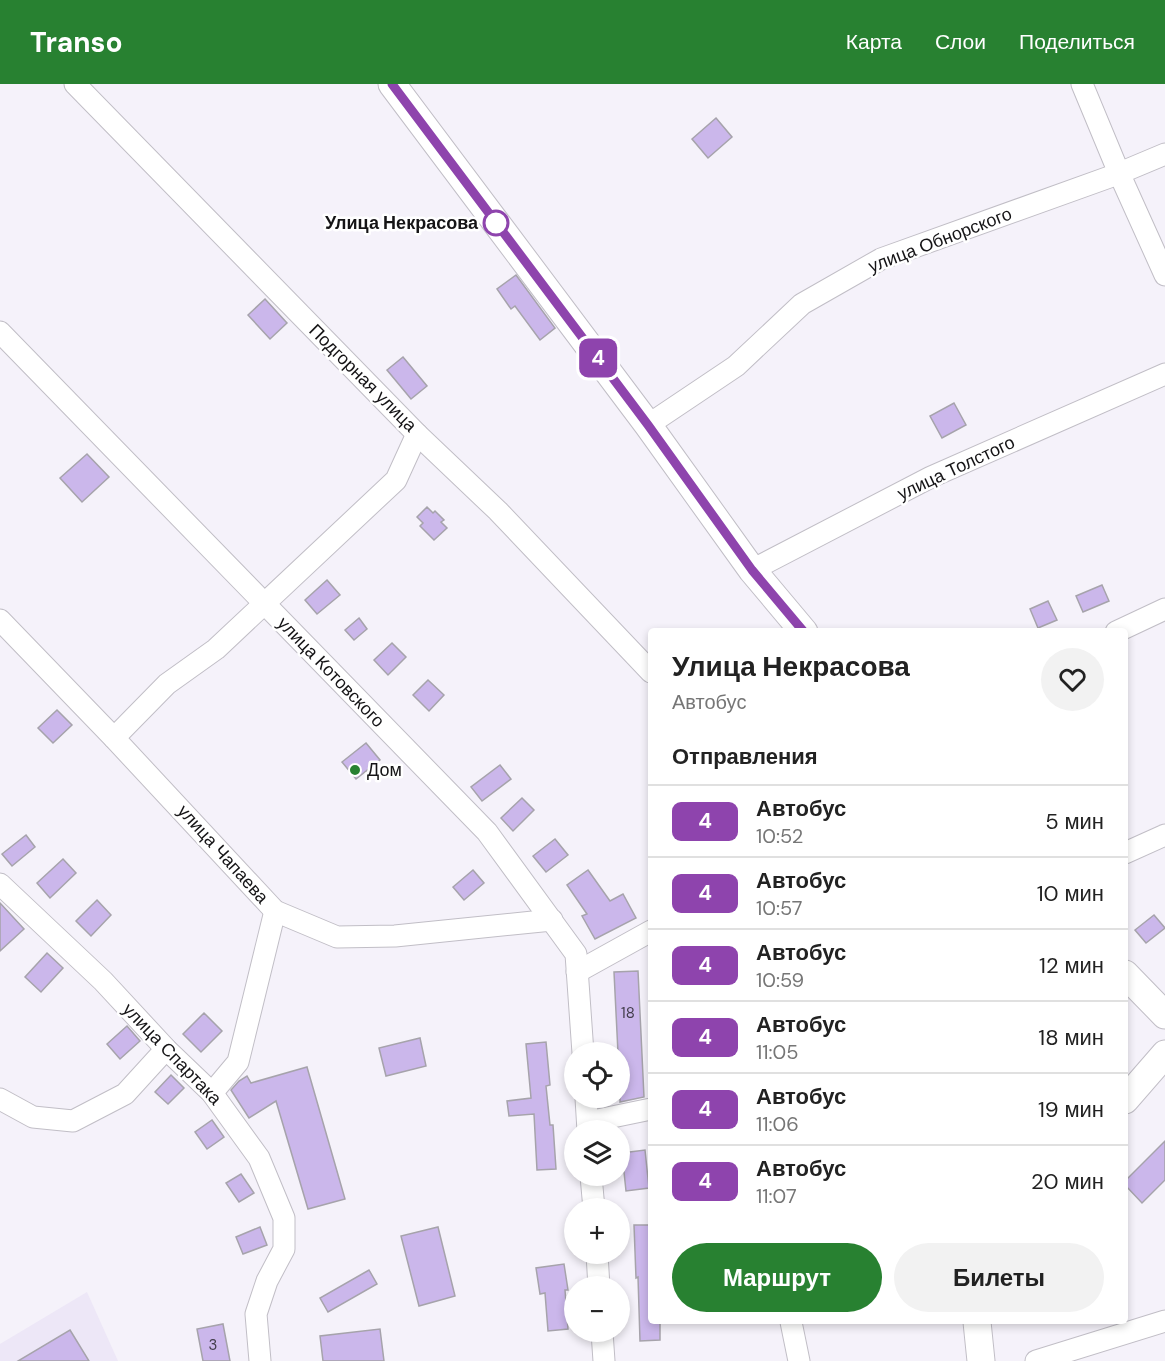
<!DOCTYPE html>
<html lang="ru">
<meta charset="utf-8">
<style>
:root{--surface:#fff;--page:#f2f2f2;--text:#222;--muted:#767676;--line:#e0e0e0;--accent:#288131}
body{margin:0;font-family:"DM Sans",sans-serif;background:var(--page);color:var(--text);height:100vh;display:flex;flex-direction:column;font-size:22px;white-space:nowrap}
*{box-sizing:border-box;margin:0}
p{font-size:20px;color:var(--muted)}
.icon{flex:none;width:33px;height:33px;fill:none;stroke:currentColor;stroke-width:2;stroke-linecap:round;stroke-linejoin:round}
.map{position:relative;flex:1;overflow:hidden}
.sheet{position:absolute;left:648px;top:544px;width:480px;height:696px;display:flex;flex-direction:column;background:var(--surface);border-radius:6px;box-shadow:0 3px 9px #0003}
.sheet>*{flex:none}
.badge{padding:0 12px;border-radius:9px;font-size:21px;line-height:39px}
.fabs{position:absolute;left:564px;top:958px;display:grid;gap:12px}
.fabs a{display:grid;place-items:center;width:66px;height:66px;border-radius:50%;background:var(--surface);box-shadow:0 3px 9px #0003;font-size:30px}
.map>.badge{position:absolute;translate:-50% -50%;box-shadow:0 0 0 3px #fff}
h2{padding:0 24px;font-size:22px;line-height:54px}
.round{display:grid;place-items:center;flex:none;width:63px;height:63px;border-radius:32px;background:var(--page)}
.head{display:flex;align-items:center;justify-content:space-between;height:102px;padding:0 24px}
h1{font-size:28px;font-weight:700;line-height:45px}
.cta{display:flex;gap:12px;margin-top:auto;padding:12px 24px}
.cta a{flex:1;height:69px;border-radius:36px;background:var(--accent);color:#fff;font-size:24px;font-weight:700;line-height:69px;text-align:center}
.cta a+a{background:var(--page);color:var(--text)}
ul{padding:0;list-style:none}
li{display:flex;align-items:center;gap:18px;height:72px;padding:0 24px;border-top:2px solid var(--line)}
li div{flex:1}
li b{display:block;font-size:22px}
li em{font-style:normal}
li .badge{min-width:66px;font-weight:700;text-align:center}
header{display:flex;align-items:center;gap:36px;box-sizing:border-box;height:84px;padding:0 30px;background:var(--accent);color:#fff}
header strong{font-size:28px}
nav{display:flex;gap:33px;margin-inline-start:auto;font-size:21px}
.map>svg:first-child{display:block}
</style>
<header>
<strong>Transo</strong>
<nav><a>Карта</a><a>Слои</a><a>Поделиться</a></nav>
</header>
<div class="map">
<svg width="1165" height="1277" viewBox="0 0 1165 1277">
<rect width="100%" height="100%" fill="#f5f2fa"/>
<!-- built -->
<path fill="#ede7f7" d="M 87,1208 L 118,1277 L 0,1277 L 0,1260 Z"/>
<!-- building -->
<g fill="#cbb7eb" stroke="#a6a3ab" stroke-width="1.5">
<path d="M 716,34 L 732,53 L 708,74 L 692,55 Z"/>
<path d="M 516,191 L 555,244 L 540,256 L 515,222 L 511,225 L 497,205 Z"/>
<path d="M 265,215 L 287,239 L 270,255 L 248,231 Z"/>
<path d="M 403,273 L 427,302 L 411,315 L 387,286 Z"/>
<path d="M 954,319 L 966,341 L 942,354 L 930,332 Z"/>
<path d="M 87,370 L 109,393 L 82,418 L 60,394 Z"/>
<path d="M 427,423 L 433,429 L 435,427 L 444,436 L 441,438 L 447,444 L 434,456 L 420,442 L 423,439 L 417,433 Z"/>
<path d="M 327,496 L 340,511 L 317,530 L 305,516 Z"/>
<path d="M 1102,501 L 1109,517 L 1083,528 L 1076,512 Z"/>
<path d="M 1048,517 L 1057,536 L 1038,544 L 1030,525 Z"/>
<path d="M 359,534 L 367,545 L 354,556 L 345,546 Z"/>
<path d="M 392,559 L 406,573 L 388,591 L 374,576 Z"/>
<path d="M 428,596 L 444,611 L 429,627 L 413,611 Z"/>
<path d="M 57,626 L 72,641 L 53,659 L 38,644 Z"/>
<path d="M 366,659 L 380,676 L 356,695 L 342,678 Z"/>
<path d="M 500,681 L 511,695 L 482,717 L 471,703 Z"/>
<path d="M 522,714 L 534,726 L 513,747 L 501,734 Z"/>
<path d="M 26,751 L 35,763 L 12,782 L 2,770 Z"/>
<path d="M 555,755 L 568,771 L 546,788 L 533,772 Z"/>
<path d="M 63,775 L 76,789 L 50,814 L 37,799 Z"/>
<path d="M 473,786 L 484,799 L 464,816 L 453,803 Z"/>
<path d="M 588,786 L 610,817 L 623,810 L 636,834 L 595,855 L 582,832 L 587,830 L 567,801 Z"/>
<path d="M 97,816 L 111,831 L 91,852 L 76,837 Z"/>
<path d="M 0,819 L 24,845 L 0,867 Z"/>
<path d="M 1154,831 L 1165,844 L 1146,859 L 1135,846 Z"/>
<path d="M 47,869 L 63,884 L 41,908 L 25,893 Z"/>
<path d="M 638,887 L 644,1013 L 620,1018 L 620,969 L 618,969 L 614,888 Z"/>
<path d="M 204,929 L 222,947 L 201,968 L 183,950 Z"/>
<path d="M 127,942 L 140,957 L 120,975 L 107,960 Z"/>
<path d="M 420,954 L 426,982 L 386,992 L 379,964 Z"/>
<path d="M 546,958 L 550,1001 L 546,1002 L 550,1041 L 553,1041 L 556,1085 L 537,1086 L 534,1030 L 509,1032 L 507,1017 L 531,1014 L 526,960 Z"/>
<path d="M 307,983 L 345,1115 L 308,1125 L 276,1017 L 249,1034 L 231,1006 L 239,997 L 247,992 L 251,999 Z"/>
<path d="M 171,991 L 184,1004 L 168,1020 L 155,1008 Z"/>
<path d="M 212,1036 L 224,1053 L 207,1065 L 195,1048 Z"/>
<path d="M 1165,1057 L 1165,1096 L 1142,1119 L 1125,1101 L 1125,1097 Z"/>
<path d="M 645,1066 L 649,1104 L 626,1107 L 622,1069 Z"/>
<path d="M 241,1090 L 254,1109 L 239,1118 L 226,1099 Z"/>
<path d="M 634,1141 L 651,1141 L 651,1238 L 660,1238 L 660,1256 L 640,1257 L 638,1193 L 636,1194 Z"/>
<path d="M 260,1143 L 267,1161 L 243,1170 L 236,1153 Z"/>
<path d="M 438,1143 L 455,1212 L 419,1222 L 401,1152 Z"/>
<path d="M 564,1180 L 568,1206 L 565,1206 L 568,1245 L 548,1247 L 545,1209 L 540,1210 L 536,1184 Z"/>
<path d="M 369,1186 L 377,1200 L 328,1228 L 320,1214 Z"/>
<path d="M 223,1240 L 230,1277 L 203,1277 L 197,1245 Z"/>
<path d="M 380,1245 L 384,1277 L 323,1277 L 320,1252 Z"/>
<path d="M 70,1246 L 89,1277 L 18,1277 Z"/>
</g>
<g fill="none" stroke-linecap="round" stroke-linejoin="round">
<defs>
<g id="minor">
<path d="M 75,0 L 417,350 L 498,427 L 651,588"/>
<path d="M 1082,0 L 1119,89 L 1165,191"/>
<path d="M 0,248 L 487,748 L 576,870 L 583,969"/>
<path d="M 648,341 L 736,282 L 802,220 L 881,175 L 1115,91 L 1165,70"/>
<path d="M 752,486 L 931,393 L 1165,290"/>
<path d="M 0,536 L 114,654 L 275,827 L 337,853 L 395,852 L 552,836"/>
<path d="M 1116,548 L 1165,525"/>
<path d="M 114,654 L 167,600 L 216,565 L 396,396 L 417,350"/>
<path d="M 1125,769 L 1165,751"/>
<path d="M 0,800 L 103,897 L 166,965 L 212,1009 L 259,1074 L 284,1134 L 284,1165 L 267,1197 L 256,1230 L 260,1277"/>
<path d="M 577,888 L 651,847"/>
<path d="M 212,1009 L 238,978 L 275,827"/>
<path d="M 586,1014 L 588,1047"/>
<path d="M 0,1015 L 33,1033 L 73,1037 L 125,1010 L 166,965"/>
<path d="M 588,1038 L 651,1025"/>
<path d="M 591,1092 L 594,1125"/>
<path d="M 597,1170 L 599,1203"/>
<path d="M 791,1238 L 799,1277"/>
<path d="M 602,1248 L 604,1277"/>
<path d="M 1036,1277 L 1165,1237"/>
</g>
<g id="major">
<path d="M 392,0 L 648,341 L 752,486 L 804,548"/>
<path d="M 1125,890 L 1165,931"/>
<path d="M 1125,1016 L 1165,970"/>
<path d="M 977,1238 L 981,1277"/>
</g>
</defs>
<!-- minor casing -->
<use href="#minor" stroke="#c1bec6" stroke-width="23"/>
<!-- major casing -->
<use href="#major" stroke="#c1bec6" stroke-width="29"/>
<!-- minor -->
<use href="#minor" stroke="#fff" stroke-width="21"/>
<!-- major -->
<use href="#major" stroke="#fff" stroke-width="27"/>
</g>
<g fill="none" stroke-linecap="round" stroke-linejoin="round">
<defs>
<path id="line" d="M 392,0 L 648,341 L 752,486 L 804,548"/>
</defs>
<!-- line casing -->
<use href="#line" stroke="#fff" stroke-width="14"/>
<!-- line -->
<use href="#line" stroke="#8e44ad" stroke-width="9"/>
</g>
<!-- markers -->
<circle fill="#fff" stroke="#8e44ad" stroke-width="3" cx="496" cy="139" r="12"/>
<circle fill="#288131" stroke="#fff" stroke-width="2" cx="355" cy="686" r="6"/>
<g text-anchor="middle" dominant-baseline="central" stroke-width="5" stroke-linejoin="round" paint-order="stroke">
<!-- number labels -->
<g font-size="15" fill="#423d4b">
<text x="628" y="929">18</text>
<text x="213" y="1261">3</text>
</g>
<!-- stop labels -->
<g font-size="18" font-weight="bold" fill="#151416" stroke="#fff" text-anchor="end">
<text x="478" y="139">Улица Некрасова</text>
</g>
<!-- street labels -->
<g font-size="18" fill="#151416" stroke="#fff">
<text transform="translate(940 156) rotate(-21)">улица Обнорского</text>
<text transform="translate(363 294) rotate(45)">Подгорная улица</text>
<text transform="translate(956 384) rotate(-25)">улица Толстого</text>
<text transform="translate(331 588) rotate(46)">улица Котовского</text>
<text transform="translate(223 770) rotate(48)">улица Чапаева</text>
<text transform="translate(172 970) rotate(46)">улица Спартака</text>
</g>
<!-- poi labels -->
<g font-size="18" fill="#151416" stroke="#fff" text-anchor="start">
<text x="367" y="686">Дом</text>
</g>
</g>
</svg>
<div class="fabs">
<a><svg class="icon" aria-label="locate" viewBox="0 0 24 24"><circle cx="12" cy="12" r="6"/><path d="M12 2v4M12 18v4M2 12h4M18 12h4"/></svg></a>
<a><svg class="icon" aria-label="layers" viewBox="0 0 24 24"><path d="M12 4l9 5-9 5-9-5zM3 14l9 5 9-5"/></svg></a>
<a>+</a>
<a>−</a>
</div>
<b class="badge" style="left:598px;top:274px;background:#8e44ad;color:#fff">4</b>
<section class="sheet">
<div class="head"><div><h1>Улица Некрасова</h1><p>Автобус</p></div><a class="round"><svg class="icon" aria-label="heart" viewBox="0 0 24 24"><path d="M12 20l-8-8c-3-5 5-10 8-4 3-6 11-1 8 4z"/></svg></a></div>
<h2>Отправления</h2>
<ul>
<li><span class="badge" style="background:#8e44ad;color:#fff">4</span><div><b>Автобус</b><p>10:52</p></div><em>5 мин</em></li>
<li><span class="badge" style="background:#8e44ad;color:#fff">4</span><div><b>Автобус</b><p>10:57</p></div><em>10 мин</em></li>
<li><span class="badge" style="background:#8e44ad;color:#fff">4</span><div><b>Автобус</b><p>10:59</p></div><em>12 мин</em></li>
<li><span class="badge" style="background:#8e44ad;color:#fff">4</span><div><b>Автобус</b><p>11:05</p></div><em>18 мин</em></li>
<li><span class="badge" style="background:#8e44ad;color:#fff">4</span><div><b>Автобус</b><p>11:06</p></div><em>19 мин</em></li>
<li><span class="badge" style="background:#8e44ad;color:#fff">4</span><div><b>Автобус</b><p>11:07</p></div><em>20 мин</em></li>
</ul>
<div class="cta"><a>Маршрут</a><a>Билеты</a></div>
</section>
</div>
